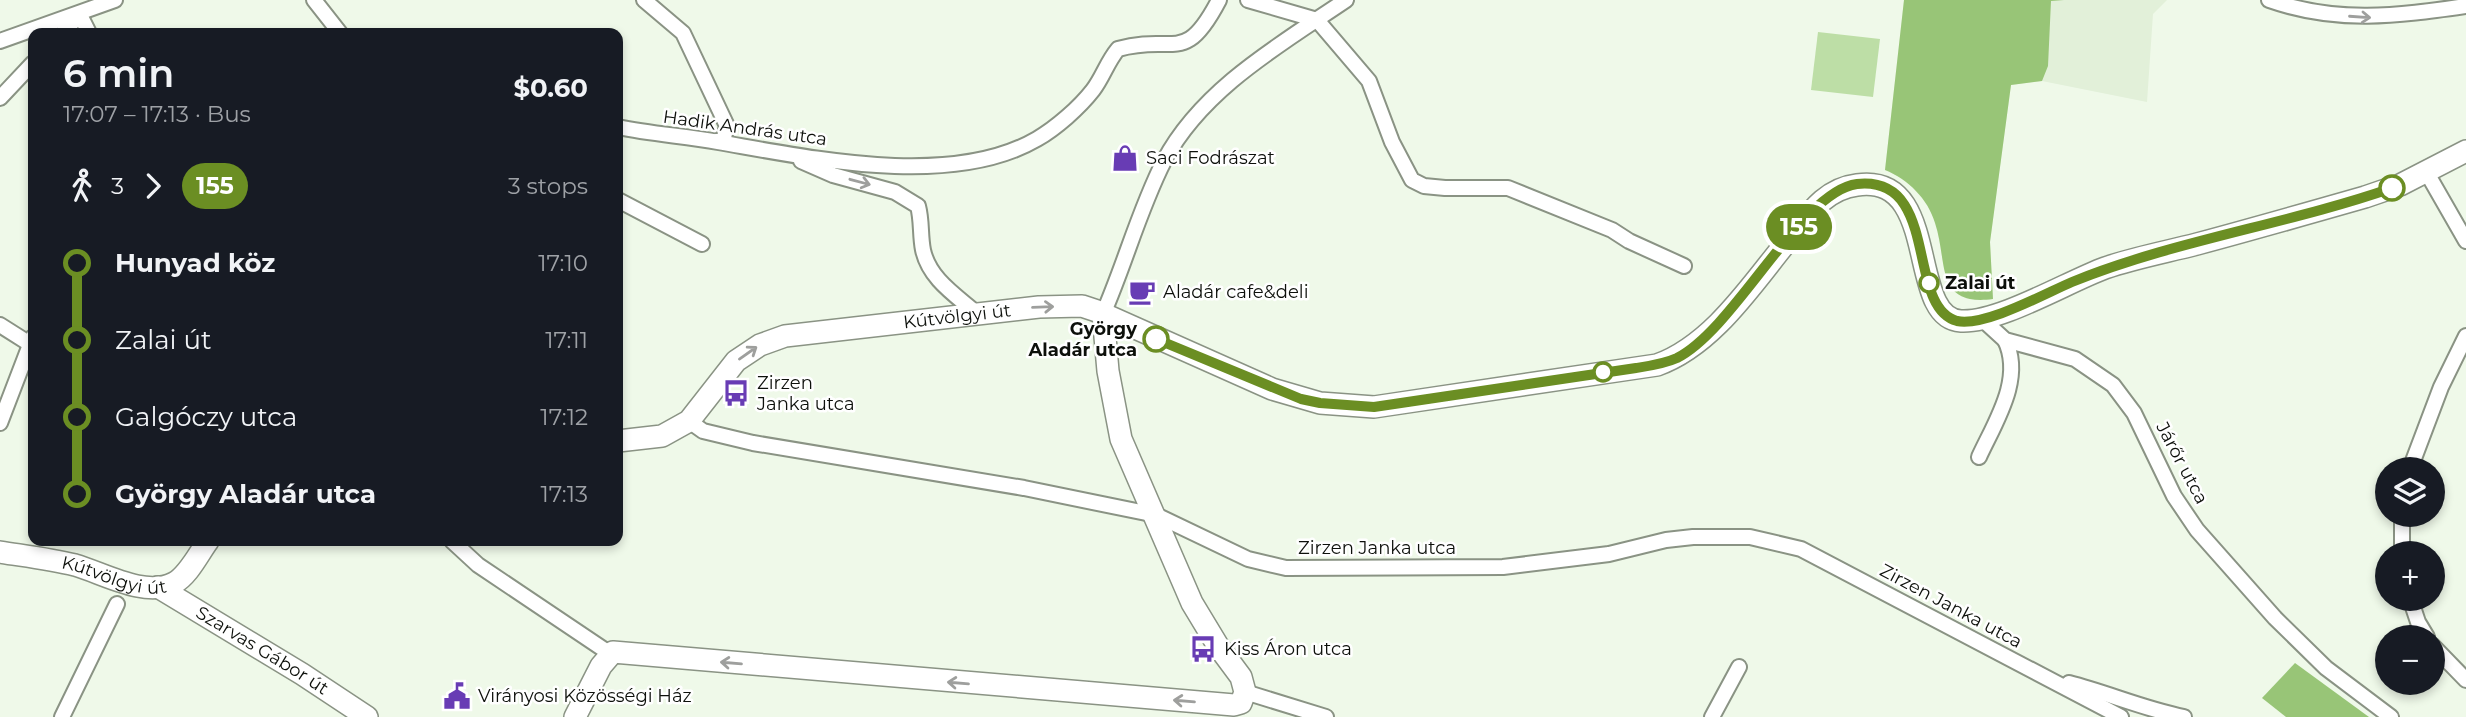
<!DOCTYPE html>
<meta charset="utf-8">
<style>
:root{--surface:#171b24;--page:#20242c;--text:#f1f3f6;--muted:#9ea1a6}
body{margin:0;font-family:Montserrat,sans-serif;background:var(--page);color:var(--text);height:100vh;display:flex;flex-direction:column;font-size:26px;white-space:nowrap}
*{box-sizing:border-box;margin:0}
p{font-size:23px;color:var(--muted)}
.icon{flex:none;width:38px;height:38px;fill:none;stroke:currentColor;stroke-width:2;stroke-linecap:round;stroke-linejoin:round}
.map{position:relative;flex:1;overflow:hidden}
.drawer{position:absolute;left:28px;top:28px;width:595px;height:518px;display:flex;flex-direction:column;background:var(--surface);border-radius:14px;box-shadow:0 4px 10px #0003}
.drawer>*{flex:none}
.badge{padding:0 14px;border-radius:23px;font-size:24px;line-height:46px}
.controls{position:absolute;left:2375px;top:457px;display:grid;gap:14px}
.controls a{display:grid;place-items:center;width:70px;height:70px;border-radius:50%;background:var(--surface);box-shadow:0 4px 10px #0003;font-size:35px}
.map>.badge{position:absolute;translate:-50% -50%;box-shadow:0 0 0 4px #fff}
.legs{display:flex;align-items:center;gap:10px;height:77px;padding:0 35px;font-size:23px}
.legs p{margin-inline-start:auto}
.overview{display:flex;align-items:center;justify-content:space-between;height:119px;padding:0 35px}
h1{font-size:38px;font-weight:600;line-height:52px}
ul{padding:0 35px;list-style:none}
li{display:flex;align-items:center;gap:24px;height:77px;font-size:26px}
li i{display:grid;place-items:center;width:10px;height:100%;margin:0 9px;background:currentColor}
li i::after{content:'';width:18px;height:18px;margin:-9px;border:5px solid;border-radius:50%;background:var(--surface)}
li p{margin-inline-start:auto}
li:first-child i{background:linear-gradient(#0000 50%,currentColor 0)}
li:last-child i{background:linear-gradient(currentColor 50%,#0000 0)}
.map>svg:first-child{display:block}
</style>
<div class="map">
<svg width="2466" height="717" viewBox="0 0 2466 717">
<rect width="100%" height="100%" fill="#eff9e9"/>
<!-- built -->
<path fill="#e2f0d9" d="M 1904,0 L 2167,0 L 2153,14 L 2147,102 L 2042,81 L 2011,85 L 1990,242 L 1993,299 L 1967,299 L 1953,290 L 1946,278 L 1936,223 L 1926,202 L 1904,179 L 1885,170 Z"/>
<!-- green -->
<path fill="#bddea6" d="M 1818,32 L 1880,39 L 1873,97 L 1811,90 Z"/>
<!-- forest -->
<g fill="#98c577">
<path d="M 1904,0 L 2064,0 L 2051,1 L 2048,66 L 2042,81 L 2011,85 L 1990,242 L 1993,299 C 1934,307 1948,261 1935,223 C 1928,199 1908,179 1885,170 Z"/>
<path d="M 2295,663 L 2369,717 L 2286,717 L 2262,698 Z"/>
</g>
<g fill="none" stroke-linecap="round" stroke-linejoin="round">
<defs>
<g id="street">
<path d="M 314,0 L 340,33"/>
<path d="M 644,0 L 683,33 L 727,126 L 723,141 L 716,141"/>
<path d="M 1248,0 L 1317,20 L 1369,81 L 1392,142 L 1412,180 L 1424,186 L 1445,188 L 1508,188 L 1612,230 L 1629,241 L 1684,266"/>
<path d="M 2269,0 C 2338,24 2396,16 2466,6"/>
<path d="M 62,33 L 80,15 L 89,33"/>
<path d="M 0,41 L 115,0"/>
<path d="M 0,98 L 33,63"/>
<path d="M 618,127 C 651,134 685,136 718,142 C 811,158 951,189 1037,139 C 1056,128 1079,108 1093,90 C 1103,77 1107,62 1118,49 C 1175,33 1184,67 1219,0"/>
<path d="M 801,161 L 833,175 L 895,192 L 918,206 C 922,221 920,235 923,250 C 929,278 954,294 975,312"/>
<path d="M 2427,173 L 2466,241"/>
<path d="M 618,200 L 702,244"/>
<path d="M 1103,314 C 1125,264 1139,210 1164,161 C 1202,89 1281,44 1346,0"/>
<path d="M 1982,319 L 2005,340 L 2075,359 L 2113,385 L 2134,413 L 2174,496 L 2197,530 L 2275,618 L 2326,668 L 2391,717"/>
<path d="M 0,325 L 30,344"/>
<path d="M 689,421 L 703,431 L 753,443 L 1024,488 L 1156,515 L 1248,559 L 1286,568 L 1503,567 L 1609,554 L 1666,540 L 1693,537 L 1750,537 L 1801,549 L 2121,717"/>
<path d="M 0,423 L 33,337"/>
<path d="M 1979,457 C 1995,422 2024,379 2005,340"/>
<path d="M 2410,469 L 2441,387 L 2466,336"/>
<path d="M 2402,514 L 2402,553"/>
<path d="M 452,541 L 478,565 L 609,653"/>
<path d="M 2410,598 L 2418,622 L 2427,637"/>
<path d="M 2432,645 L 2466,680"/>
<path d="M 2069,683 C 2108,693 2144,709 2184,717"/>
<path d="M 1245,692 L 1326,717"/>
<path d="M 62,717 L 117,604"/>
<path d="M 1712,717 L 1739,667"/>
</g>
<g id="secondary">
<path id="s1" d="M 618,441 L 662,436 L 689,421 L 736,361 L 760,345 L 785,336 L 1039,307 L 1082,306 L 1097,311 L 1272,389 L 1320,403 L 1374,407 L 1657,365 C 1713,345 1752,284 1789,239 C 1808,216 1824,189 1857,185 C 1942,173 1906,318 1961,321 C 1999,323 2067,282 2105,268 C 2134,258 2166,252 2197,244 C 2253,229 2309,213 2365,197 L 2400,185 L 2466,151"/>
<path id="s2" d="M 0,552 C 25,556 50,559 75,565 C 103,573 145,598 174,583 C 188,576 199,553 208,541"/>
<path id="s3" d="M 158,587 L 302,674 L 367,717"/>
<path d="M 575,717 L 601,666 L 613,652 L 1234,705 L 1241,703 L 1245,692 L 1241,677 L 1218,646 L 1192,603 L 1121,439 L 1108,371 L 1103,314"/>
</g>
</defs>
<!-- street casing -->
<use href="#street" stroke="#8a9384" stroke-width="18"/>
<!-- secondary casing -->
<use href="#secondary" stroke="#8a9384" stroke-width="24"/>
<!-- street -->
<use href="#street" stroke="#fff" stroke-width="14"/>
<!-- secondary -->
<use href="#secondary" stroke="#fff" stroke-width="21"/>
</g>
<!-- one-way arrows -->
<defs><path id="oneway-shaft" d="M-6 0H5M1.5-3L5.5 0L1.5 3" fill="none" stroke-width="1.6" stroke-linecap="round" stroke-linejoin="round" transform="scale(1.75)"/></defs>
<g stroke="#9e9f9d">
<use href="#oneway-shaft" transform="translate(2360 17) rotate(4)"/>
<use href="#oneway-shaft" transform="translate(860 182) rotate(15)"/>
<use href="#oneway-shaft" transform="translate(1043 307) rotate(-2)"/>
<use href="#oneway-shaft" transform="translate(748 353) rotate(-35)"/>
<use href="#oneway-shaft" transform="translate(731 663) rotate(-175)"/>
<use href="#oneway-shaft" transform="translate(958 683) rotate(-175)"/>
<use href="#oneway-shaft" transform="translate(1184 701) rotate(-175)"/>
</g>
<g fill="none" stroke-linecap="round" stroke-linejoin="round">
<defs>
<path id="line-1" d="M 1156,339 L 1301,399 L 1320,403 L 1374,407 L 1636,368 C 1649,366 1664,364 1677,358 C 1736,328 1801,191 1857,184 C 1941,175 1905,307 1957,321 C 1985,327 2046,293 2072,282 C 2172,241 2289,224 2392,188"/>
</defs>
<!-- line-1 casing -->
<use href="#line-1" stroke="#fff" stroke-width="16"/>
<!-- line-1 -->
<use href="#line-1" stroke="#6b8e23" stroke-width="10"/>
</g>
<!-- icons -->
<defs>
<symbol id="shop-bare" viewBox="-9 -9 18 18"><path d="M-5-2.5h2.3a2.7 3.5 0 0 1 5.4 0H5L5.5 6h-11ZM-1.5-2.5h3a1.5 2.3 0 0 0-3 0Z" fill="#683cb4" stroke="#fff" stroke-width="2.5" paint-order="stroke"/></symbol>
<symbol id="cafe-bare" viewBox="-9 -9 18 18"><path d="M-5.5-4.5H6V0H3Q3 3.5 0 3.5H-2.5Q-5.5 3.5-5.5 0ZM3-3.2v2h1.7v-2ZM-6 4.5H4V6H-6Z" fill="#683cb4" stroke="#fff" stroke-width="2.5" paint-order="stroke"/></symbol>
<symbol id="bus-bare" viewBox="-9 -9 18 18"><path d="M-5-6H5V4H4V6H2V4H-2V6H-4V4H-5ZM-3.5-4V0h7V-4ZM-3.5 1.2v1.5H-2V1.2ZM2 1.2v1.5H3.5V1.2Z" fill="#683cb4" stroke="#fff" stroke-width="2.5" paint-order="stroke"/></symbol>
<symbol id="civic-bare" viewBox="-9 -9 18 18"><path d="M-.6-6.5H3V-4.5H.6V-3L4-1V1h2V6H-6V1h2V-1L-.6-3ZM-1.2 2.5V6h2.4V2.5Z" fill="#683cb4" stroke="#fff" stroke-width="2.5" paint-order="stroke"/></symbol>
</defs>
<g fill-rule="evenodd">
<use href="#shop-bare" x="1106" y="139" width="38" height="38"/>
<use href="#cafe-bare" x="1123" y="273" width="38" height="38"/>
<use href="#bus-bare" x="717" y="374" width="38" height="38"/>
<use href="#bus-bare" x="1184" y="630" width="38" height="38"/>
<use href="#civic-bare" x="438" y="677" width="38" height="38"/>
</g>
<!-- markers -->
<g fill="#fff" stroke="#6b8e23" stroke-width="3.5">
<circle cx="2392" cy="188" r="12"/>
<circle cx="1929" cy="283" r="9"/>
<circle cx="1156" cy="339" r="12"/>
<circle cx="1603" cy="372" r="9"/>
</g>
<g text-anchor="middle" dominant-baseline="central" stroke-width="5" stroke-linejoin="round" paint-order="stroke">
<!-- street labels -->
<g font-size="18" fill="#0d100b" stroke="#fff">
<text transform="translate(745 128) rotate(8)">Hadik András utca</text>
<text stroke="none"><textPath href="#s1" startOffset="380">Kútvölgyi út</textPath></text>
<text transform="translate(2182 463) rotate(62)">Járőr utca</text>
<text x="1377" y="548">Zirzen Janka utca</text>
<text stroke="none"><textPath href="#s2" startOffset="117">Kútvölgyi út</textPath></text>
<text transform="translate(1951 606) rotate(28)">Zirzen Janka utca</text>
<text stroke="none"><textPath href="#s3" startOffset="122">Szarvas Gábor út</textPath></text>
</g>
<!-- poi labels -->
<g font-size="18" fill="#0d100b" stroke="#fff" text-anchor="start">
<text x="1146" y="158">Saci Fodrászat</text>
<text x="1163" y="292">Aladár cafe&amp;deli</text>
<text x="757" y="383">Zirzen<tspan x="757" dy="21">Janka utca</tspan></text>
<text x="1224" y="649">Kiss Áron utca</text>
<text x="478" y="696">Virányosi Közösségi Ház</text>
</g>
<!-- stop labels -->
<g font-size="18" font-weight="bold" fill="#0d100b" stroke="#fff" text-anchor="start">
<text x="1945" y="283">Zalai út</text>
<text x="1137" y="329" text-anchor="end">György<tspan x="1137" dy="21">Aladár utca</tspan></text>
</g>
</g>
</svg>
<div class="controls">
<a><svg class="icon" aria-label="layers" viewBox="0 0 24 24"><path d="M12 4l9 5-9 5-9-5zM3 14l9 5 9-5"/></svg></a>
<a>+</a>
<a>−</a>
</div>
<b class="badge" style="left:1799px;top:227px;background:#6b8e23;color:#fff">155</b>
<section class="drawer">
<div class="overview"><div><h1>6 min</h1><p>17:07 – 17:13 · Bus</p></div><b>$0.60</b></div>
<div class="legs"><svg class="icon" aria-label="walk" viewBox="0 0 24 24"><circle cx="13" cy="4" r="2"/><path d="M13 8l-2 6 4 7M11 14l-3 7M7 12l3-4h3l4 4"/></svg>3<svg class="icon" aria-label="forward" viewBox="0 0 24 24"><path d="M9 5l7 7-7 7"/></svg><b class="badge" style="background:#6b8e23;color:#fff">155</b><p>3 stops</p></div>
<ul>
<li><i style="color:#6b8e23"></i><b>Hunyad köz</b><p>17:10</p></li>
<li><i style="color:#6b8e23"></i><span>Zalai út</span><p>17:11</p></li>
<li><i style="color:#6b8e23"></i><span>Galgóczy utca</span><p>17:12</p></li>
<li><i style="color:#6b8e23"></i><b>György Aladár utca</b><p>17:13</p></li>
</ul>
</section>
</div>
